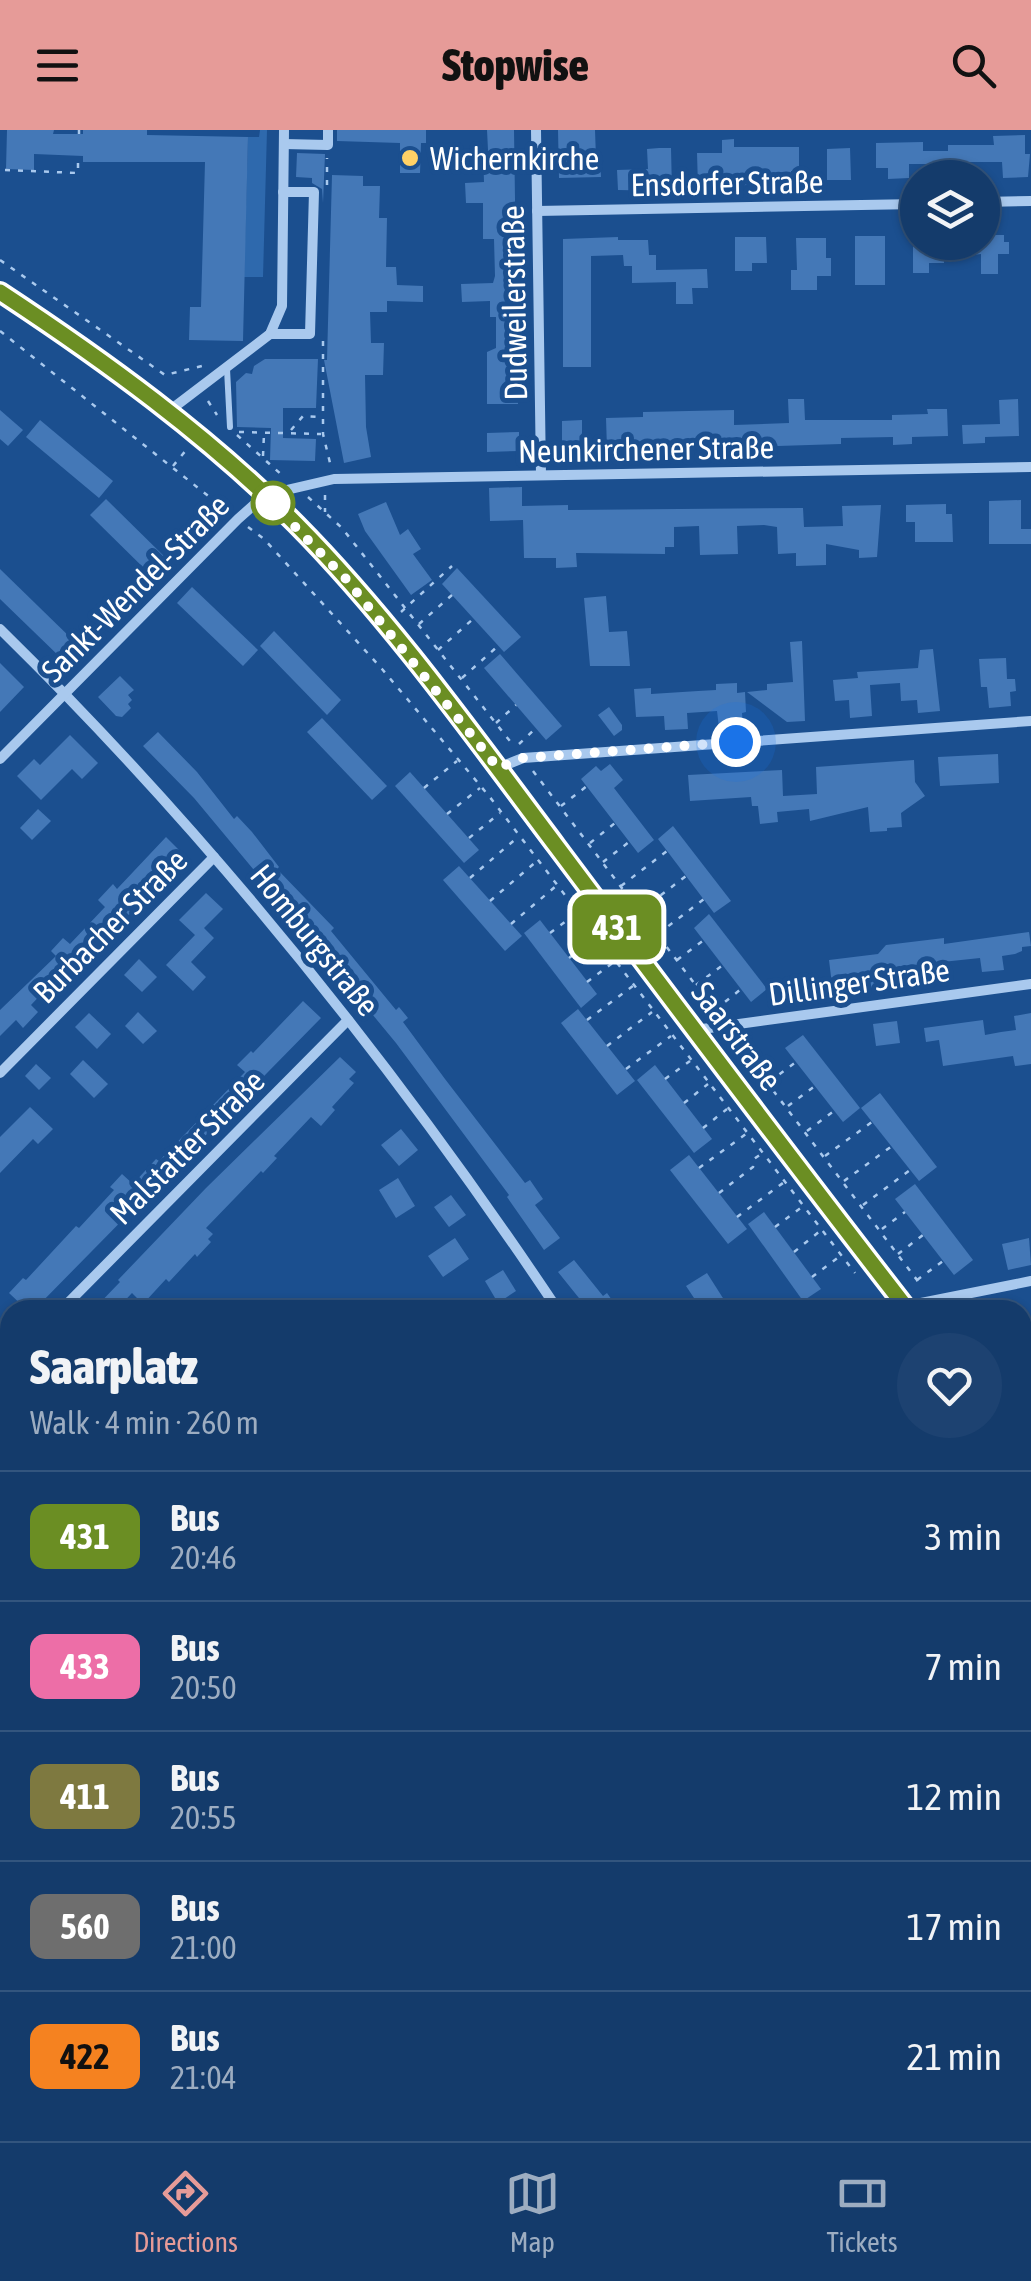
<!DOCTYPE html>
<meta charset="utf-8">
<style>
:root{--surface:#143b6b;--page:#1d4271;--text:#f1f3f6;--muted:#9dadc1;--line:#33557e;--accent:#e69b98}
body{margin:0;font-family:"Asap Condensed",sans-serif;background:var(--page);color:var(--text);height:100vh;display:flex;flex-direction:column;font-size:38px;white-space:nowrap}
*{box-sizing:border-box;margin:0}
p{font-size:32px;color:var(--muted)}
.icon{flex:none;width:55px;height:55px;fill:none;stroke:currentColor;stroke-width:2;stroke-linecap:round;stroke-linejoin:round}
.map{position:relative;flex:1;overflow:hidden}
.details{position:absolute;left:0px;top:1170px;width:1032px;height:842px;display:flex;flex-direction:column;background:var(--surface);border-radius:30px 30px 0 0;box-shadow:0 2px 8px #0004,0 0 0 2px var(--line)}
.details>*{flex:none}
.badge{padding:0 20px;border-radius:15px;font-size:35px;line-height:65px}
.fabs{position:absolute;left:900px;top:30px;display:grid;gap:20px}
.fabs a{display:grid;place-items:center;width:100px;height:100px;border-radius:50%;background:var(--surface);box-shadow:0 2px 8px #0004,0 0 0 2px var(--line);font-size:50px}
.you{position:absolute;width:50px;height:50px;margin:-25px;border:8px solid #fff;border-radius:50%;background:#1a73e8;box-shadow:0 0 0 15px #1a73e833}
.map>.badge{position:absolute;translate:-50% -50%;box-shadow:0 0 0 5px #fff}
.round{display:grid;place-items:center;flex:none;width:105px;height:105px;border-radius:52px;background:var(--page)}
.summary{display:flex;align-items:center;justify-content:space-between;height:170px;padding:0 30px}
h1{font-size:48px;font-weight:800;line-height:75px}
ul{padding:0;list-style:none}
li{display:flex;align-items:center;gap:30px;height:130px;padding:0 30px;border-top:2px solid var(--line)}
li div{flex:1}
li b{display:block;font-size:38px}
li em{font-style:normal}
li .badge{min-width:110px;font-weight:700;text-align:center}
header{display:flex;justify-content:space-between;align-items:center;height:130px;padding:0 30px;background:var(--accent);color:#111;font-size:45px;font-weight:800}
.menu{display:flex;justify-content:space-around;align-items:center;height:140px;border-top:2px solid var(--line);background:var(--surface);font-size:28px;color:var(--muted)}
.menu a{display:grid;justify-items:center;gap:5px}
.menu .on{color:var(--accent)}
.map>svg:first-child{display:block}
</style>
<header><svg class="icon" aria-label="menu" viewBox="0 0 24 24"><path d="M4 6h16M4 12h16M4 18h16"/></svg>Stopwise<svg class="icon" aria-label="search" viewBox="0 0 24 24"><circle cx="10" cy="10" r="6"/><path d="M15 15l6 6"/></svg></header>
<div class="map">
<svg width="1031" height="2011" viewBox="0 0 1031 2011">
<rect width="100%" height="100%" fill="#1b4f8f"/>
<!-- green -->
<g fill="#2e69ad">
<path d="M 260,0 L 267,0 L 263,147 L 244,147 L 248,7 L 259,7 Z"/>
<path d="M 10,1424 L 10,1663 L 0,1664 L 0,1425 Z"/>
<path d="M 1031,1675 L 1031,2011 L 311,2011 L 309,2003 L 1022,2002 L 1022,1678 Z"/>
</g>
<!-- building -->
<g fill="#4478b7">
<path d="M 7,0 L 54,0 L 53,4 L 83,4 L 83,0 L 147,0 L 147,5 L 248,7 L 243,211 L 189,210 L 190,177 L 201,177 L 205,32 L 83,32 L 83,26 L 34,24 L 34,40 L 6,39 Z"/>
<path d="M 337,0 L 426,0 L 426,13 L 421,13 L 420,43 L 400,43 L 400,13 L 337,11 Z"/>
<path d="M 487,0 L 514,0 L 518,274 L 487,274 L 487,222 L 496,218 L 496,187 L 490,187 L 490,171 L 462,172 L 461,154 L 493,153 L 495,146 L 494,109 L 483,109 L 483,73 L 466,73 L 465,53 L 484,52 L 483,20 L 488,20 Z"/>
<path d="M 558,0 L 595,0 L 596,28 L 600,28 L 601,47 L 559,48 Z"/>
<path d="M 1025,5 L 1025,24 L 1030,24 L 1028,47 L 1003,48 L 1002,32 L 968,32 L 968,48 L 947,48 L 947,34 L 909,34 L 909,48 L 888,49 L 888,38 L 876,38 L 876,13 L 923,12 L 923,21 L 948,21 L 948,15 L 994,15 L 993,6 Z"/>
<path d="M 734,9 L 734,17 L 799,17 L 799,41 L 791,41 L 791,51 L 747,50 L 747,55 L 698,57 L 697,23 L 722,23 L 722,10 Z"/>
<path d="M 659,18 L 671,18 L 672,61 L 618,60 L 617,40 L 648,39 L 647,19 Z"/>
<path d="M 850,18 L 851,50 L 827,50 L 827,19 Z"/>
<path d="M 297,23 L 325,24 L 323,73 L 322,59 L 312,53 L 312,48 L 296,47 Z"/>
<path d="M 332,45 L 363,46 L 363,56 L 380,56 L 379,88 L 387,88 L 386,137 L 396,137 L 397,155 L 423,156 L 423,172 L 387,171 L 387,182 L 370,182 L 371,213 L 384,213 L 383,245 L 365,245 L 366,297 L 371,327 L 344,333 L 324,230 L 327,230 Z"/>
<path d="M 982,105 L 1004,105 L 1004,112 L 1009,112 L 1009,124 L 998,124 L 998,144 L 981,144 L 981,124 L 973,125 L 973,112 L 982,112 Z"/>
<rect x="855" y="106" width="30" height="49"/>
<path d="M 618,107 L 618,110 L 648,110 L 649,125 L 656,125 L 656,140 L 707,139 L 708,158 L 692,158 L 693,174 L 676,174 L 676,152 L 632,153 L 632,136 L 624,136 L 623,125 L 591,126 L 591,237 L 563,237 L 563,109 Z"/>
<path d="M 735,107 L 766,107 L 767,133 L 752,133 L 752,141 L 735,141 Z"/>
<path d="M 796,108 L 826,108 L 826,128 L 831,128 L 831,146 L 817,146 L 817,160 L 791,160 L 791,140 L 797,140 Z"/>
<path d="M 913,112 L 944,112 L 944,133 L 929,133 L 929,143 L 913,143 Z"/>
<path d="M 265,229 L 318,229 L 316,278 L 283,278 L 283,308 L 316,309 L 315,331 L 270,330 L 271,298 L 237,297 L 236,252 L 246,243 L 252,244 L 254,236 Z"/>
<path d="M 788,269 L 804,269 L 805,290 L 892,290 L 892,285 L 928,284 L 927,279 L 947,279 L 948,306 L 912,307 L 912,314 L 893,315 L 893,307 L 841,308 L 841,314 L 749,317 L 749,315 L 677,318 L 677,311 L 627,312 L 627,318 L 607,319 L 606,288 L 643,287 L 643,282 L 734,280 L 734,295 L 789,293 Z"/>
<path d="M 1018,269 L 1019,306 L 985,307 L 985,313 L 963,314 L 962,295 L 1000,294 L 999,270 Z"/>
<path d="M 0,280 L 23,300 L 8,316 L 0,309 Z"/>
<path d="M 40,290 L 113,351 L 99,368 L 26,307 Z"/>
<path d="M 582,290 L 582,320 L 562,320 L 562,291 Z"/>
<path d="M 519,302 L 519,321 L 487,322 L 487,303 Z"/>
<path d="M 522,357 L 522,376 L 568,375 L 568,380 L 803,378 L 804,397 L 843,396 L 842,376 L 881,375 L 877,427 L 859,428 L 859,420 L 826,414 L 826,435 L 796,436 L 796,423 L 778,424 L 777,397 L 764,395 L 737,396 L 738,424 L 700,425 L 699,396 L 674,397 L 674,417 L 665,417 L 665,424 L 576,423 L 577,437 L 556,438 L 556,428 L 524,428 L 523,390 L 490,391 L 489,358 Z"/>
<path d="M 106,369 L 173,435 L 157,451 L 90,385 Z"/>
<path d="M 1021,370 L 1021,399 L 1031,399 L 1031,414 L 989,414 L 989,371 Z"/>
<path d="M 386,372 L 400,405 L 408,399 L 421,419 L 413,424 L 432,450 L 411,465 L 365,401 L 358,384 Z"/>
<path d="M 946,374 L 946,384 L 952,384 L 953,412 L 915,412 L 915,392 L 906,392 L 906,375 Z"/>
<path d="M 457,438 L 521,507 L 504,522 L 442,454 Z"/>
<path d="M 0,439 L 77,514 L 63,530 L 0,469 Z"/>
<path d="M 192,457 L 258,520 L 243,536 L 177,473 Z"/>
<path d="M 606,466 L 609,502 L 627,501 L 630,536 L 590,536 L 584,468 Z"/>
<path d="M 274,501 L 341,570 L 327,585 L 260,516 Z"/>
<path d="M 802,511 L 805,591 L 787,592 L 747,562 L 767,560 L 767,554 L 793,552 L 790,512 Z"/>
<path d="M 933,519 L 940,581 L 918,583 L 917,570 L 901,571 L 900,553 L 870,555 L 872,586 L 850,588 L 849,570 L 835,571 L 833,550 L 858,548 L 857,542 L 918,538 L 920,520 Z"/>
<path d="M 500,524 L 562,596 L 546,610 L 484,538 Z"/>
<path d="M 1006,528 L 1007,549 L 1015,549 L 1016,561 L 1010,562 L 1011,576 L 989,578 L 987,557 L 981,557 L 979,529 Z"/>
<path d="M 0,533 L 24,557 L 0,582 Z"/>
<path d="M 120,546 L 134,560 L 128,565 L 132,570 L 128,574 L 131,578 L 122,587 L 116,586 L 98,567 Z"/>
<path d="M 737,553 L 737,563 L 745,562 L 746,582 L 742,583 L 743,596 L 719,598 L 717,581 L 687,583 L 688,599 L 665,600 L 664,586 L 636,587 L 634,559 L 651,558 L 651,564 L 698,561 L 716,560 L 716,554 Z"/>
<path d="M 609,577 L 622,595 L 622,600 L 614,606 L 598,585 Z"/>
<path d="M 322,588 L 387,656 L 372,670 L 307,602 Z"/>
<path d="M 158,602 L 197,642 L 234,689 L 237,686 L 252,702 L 279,737 L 277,739 L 334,798 L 331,801 L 396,880 L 399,877 L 408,888 L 403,892 L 445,949 L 525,1053 L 530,1050 L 543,1069 L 535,1075 L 560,1108 L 544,1120 L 507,1067 L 509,1065 L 396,913 L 301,798 L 304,795 L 273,763 L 194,668 L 143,616 Z"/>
<path d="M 70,605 L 98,633 L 82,649 L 72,639 L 41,670 L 17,646 L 34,629 L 40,635 Z"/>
<path d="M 998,624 L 999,653 L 940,656 L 938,627 Z"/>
<path d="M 914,630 L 915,652 L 925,666 L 901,683 L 902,697 L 887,698 L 887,701 L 870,702 L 868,677 L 810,691 L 809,679 L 777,682 L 778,692 L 760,694 L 758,676 L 752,676 L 751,667 L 690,671 L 688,645 L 782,640 L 783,666 L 817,664 L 816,637 Z"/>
<path d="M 610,634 L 623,650 L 614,658 L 654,710 L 638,723 L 581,649 L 596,636 L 601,641 Z"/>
<path d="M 410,642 L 479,720 L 464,733 L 395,656 Z"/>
<path d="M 38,679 L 51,691 L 32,710 L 20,698 Z"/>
<path d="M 673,696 L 731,771 L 714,783 L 658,709 Z"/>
<path d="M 166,707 L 186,727 L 171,743 L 166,738 L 132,773 L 136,777 L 97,822 L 95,819 L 72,842 L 67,837 L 31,875 L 38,882 L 23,898 L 16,890 L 0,906 L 0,880 L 56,826 L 51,821 L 63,808 L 70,814 L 105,777 L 98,770 L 113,754 L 117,759 Z"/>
<path d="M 459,736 L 522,806 L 505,821 L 443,750 Z"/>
<path d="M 206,763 L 223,779 L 204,798 L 214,808 L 191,832 L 206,847 L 193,861 L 166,835 L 195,805 L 179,790 Z"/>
<path d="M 709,784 L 767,859 L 751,872 L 694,798 Z"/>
<path d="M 540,790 L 597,864 L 581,878 L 524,803 Z"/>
<path d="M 1029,802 L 1031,816 L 1022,817 L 1022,821 L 1015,824 L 1002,826 L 1004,840 L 982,842 L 980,828 L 942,832 L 944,848 L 833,863 L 829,830 L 878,824 L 886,815 L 944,808 L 944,814 Z"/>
<path d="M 139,829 L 157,847 L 142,862 L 124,845 Z"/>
<path d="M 303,871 L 321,888 L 34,1180 L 27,1180 L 9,1163 L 23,1148 L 26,1150 L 76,1096 L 79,1098 L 114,1060 L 110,1057 L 122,1044 L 133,1054 L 156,1029 L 159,1031 L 245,942 L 237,935 L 251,921 L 253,923 Z"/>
<path d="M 578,879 L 635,951 L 617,965 L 561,893 Z"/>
<path d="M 138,882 L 157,901 L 143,914 L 125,896 Z"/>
<path d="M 89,883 L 111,904 L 97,919 L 75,897 Z"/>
<path d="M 1031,883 L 1031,934 L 1015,936 L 1013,926 L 943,936 L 939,910 L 926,912 L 924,898 L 983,890 L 985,905 L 1001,902 L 1016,900 L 1014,886 Z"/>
<path d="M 897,891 L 900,913 L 876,916 L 873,894 Z"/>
<path d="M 803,905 L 860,978 L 843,992 L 785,918 Z"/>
<path d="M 340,927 L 356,942 L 349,949 L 354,953 L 332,977 L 335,980 L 321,996 L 311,987 L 274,1026 L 277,1028 L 263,1043 L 261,1041 L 206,1098 L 213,1104 L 208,1109 L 211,1112 L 197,1127 L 195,1124 L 169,1152 L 166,1149 L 143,1174 L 132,1163 L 116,1180 L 93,1180 L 120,1152 L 118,1150 L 206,1058 Z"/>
<path d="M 83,930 L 108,954 L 94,968 L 70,944 Z"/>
<path d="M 36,934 L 51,948 L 39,960 L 25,946 Z"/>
<path d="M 655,935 L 712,1009 L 694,1023 L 637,950 Z"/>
<path d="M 880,963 L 937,1037 L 919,1051 L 861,978 Z"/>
<path d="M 30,977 L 53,999 L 38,1014 L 33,1009 L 0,1043 L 0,1007 Z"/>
<path d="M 401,999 L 418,1020 L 399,1036 L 381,1015 Z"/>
<path d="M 689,1025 L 747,1099 L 728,1114 L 670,1040 Z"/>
<path d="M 398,1048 L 415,1076 L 396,1088 L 379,1060 Z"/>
<path d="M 915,1054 L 973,1130 L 954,1145 L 895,1069 Z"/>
<path d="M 451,1065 L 466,1085 L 449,1097 L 434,1077 Z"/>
<path d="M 764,1082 L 821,1159 L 803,1171 L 748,1094 Z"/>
<path d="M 455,1108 L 469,1129 L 443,1147 L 428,1126 Z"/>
<path d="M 1029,1108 L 1031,1135 L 1008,1140 L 1002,1114 Z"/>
<path d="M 574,1130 L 603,1166 L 607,1163 L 619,1180 L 584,1180 L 587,1178 L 558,1142 Z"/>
<path d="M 503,1140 L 516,1161 L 498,1173 L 485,1151 Z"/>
<path d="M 707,1143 L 728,1176 L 721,1180 L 702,1180 L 686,1156 Z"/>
</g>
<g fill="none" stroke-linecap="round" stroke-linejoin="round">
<!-- path -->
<g stroke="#a9c9ee" stroke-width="2.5" stroke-dasharray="5 8" stroke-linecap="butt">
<path d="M 79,4 L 79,0"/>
<path d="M 5,40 L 78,43 L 78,26"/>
<path d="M 327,55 L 327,28"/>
<path d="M 0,130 L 165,245 L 206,235"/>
<path d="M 0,201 L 226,380"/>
<path d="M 323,211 L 323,304 L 331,337"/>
<path d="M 208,271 L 217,285"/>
<path d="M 291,300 L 303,286 L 321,287"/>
<path d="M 239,302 L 321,304"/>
<path d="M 237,305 L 283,346"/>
<path d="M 263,326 L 264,304"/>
<path d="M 173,336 L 187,319"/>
<path d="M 325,365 L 325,382"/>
<path d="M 308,367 L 342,398 L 513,615"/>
<path d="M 248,397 L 264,409 L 382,539 L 489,666 L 855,1143"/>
<path d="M 401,482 L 452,436"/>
<path d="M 419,494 L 452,465"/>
<path d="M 438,520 L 473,489"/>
<path d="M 462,548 L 498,516"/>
<path d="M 496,593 L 516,575"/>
<path d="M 519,614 L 536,598"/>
<path d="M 533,641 L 716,882"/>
<path d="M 424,658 L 457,631"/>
<path d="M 561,676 L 587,656"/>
<path d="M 447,684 L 480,658"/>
<path d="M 469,708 L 500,683"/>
<path d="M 590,713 L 615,693"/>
<path d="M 603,732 L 629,712"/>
<path d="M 470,748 L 518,707"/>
<path d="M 621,756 L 667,721"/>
<path d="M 490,771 L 537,731"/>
<path d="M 640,781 L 686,746"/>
<path d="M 511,794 L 556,756"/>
<path d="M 550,803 L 577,783"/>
<path d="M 658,804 L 704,769"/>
<path d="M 569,828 L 596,808"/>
<path d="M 677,830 L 704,810"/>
<path d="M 587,852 L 614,832"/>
<path d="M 696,855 L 723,835"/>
<path d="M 715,880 L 741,859"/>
<path d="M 587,890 L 633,856"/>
<path d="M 734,909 L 917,1150 L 919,1159"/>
<path d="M 607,916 L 652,882"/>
<path d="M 626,939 L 671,906"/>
<path d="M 665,949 L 690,931"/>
<path d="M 769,952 L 796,932"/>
<path d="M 684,973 L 708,954"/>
<path d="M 788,976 L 815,956"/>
<path d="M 703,998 L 727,979"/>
<path d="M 807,1001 L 834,981"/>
<path d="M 825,1026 L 872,992"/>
<path d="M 699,1038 L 746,1004"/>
<path d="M 844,1051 L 892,1016"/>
<path d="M 719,1063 L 753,1037 L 754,1029 L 761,1024"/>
<path d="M 863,1075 L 910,1040"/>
<path d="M 737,1087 L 783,1053"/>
<path d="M 775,1097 L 802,1077"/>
<path d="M 882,1099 L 905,1082"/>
<path d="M 794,1122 L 820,1101"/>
<path d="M 898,1124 L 923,1105"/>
<path d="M 812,1147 L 840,1126"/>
<path d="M 917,1150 L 943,1131"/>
<path d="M 840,1180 L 881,1171"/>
<path d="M 1022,1251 L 1031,1263"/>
<path d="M 1022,1303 L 1030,1313"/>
<path d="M 1023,1357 L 1031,1367"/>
<path d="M 0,1538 L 10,1538"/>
<path d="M 1022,1715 L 1031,1712"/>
<path d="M 1022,1790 L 1031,1791"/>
<path d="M 341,2002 L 344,2011"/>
</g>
<!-- lane -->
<g stroke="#a9c9ee" stroke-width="6">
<path d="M 227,239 L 230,297"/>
<path d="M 1022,1412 L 1031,1409"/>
</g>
<!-- street -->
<g stroke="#a9c9ee" stroke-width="10">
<path d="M 536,0 L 541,345"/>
<path d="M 284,14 L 328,15 L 328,0"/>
<path d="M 982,72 L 1031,71"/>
<path d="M 537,81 L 918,74"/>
<path d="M 270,204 L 310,204 L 314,62 L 283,62"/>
<path d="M 169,281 L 270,204 L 282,176 L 284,0"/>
<path d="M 0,499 C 210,705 395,936 558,1180"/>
<path d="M 0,629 L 238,389 L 265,365 L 334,349 L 1031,337"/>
<path d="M 498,638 L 523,628 L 1031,591"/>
<path d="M 695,900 L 1031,854"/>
<path d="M 0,943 L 214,727"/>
<path d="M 906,1176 L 1031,1151"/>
<path d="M 61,1180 L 348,890"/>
<path d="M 0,1241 L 10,1231"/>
<path d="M 1022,1664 L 1031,1661"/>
<path d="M 0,1811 L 10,1810"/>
<path d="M 27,2002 L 28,2011"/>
<path d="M 206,2002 L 206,2011"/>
</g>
<!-- secondary -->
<g stroke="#d6e6fa" stroke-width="20">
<path d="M 0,162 C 105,232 207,304 296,394 C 395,494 477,612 561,723 C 676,876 791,1029 908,1180"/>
<path d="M 0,1281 L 10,1281"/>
<path d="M 1022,1329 L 1031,1341"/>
</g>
</g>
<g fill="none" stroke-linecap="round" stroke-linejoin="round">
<defs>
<path id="line" d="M 0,162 C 105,231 207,305 296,394 C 392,491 475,608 557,717 C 673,872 789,1027 908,1180"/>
</defs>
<!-- line casing -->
<use href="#line" stroke="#fff" stroke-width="22"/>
<!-- line -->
<use href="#line" stroke="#6b8e23" stroke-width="15"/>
<!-- walk -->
<path stroke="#fff" stroke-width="10" stroke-dasharray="0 18" d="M 273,373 L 265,366 L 346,449 L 498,638 L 523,628 L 736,612"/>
</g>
<!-- markers -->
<circle fill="#ffd166" stroke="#1b4f8f" stroke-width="4" cx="410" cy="28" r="10"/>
<circle fill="#fff" stroke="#6b8e23" stroke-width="5" cx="273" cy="373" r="20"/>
<g text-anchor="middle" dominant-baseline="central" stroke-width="10" stroke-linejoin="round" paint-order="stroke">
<!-- poi labels -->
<g font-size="32" fill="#fff" stroke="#1b4f8f" text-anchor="start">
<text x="430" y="28">Wichernkirche</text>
</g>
<!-- street labels -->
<g font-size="32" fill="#fff" stroke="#1b4f8f">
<text transform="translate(727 53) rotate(-1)">Ensdorfer Straße</text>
<text transform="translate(514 173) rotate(-91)">Dudweilerstraße</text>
<text transform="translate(646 319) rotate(-1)">Neunkirchener Straße</text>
<text transform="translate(135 458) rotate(-45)">Sankt-Wendel-Straße</text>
<text transform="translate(110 796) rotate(-45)">Burbacher Straße</text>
<text transform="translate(315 810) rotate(51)">Homburgstraße</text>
<text transform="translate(859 852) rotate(-8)">Dillinger Straße</text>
<text transform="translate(737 906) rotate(53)">Saarstraße</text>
<text transform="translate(187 1017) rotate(-45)">Malstatter Straße</text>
</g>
</g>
</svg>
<div class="fabs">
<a><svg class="icon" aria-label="layers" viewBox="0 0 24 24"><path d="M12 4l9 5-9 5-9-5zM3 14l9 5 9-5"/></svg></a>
</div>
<div class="you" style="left:736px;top:612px"></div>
<b class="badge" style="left:617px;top:797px;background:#6b8e23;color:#fff">431</b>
<section class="details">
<div class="summary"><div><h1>Saarplatz</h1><p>Walk · 4 min · 260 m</p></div><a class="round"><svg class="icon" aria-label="heart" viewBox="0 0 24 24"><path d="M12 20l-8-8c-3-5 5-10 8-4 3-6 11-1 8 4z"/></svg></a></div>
<ul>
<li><span class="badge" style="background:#6b8e23;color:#fff">431</span><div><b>Bus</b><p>20:46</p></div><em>3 min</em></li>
<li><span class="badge" style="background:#ed6ea7;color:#fff">433</span><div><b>Bus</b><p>20:50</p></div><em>7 min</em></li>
<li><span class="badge" style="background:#7e7940;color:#fff">411</span><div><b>Bus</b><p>20:55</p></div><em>12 min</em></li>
<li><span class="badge" style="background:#6e6e6e;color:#fff">560</span><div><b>Bus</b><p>21:00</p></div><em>17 min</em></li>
<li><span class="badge" style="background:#f58220;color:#111">422</span><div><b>Bus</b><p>21:04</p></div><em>21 min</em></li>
</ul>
</section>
</div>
<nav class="menu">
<a class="on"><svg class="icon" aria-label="directions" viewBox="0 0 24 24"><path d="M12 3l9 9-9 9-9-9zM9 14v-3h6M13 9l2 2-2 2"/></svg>Directions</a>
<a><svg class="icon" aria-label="map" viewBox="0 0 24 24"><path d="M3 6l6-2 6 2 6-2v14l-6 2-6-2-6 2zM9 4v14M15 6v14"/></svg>Map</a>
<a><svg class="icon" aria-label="tickets" viewBox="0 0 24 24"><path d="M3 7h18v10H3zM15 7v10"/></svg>Tickets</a>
</nav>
